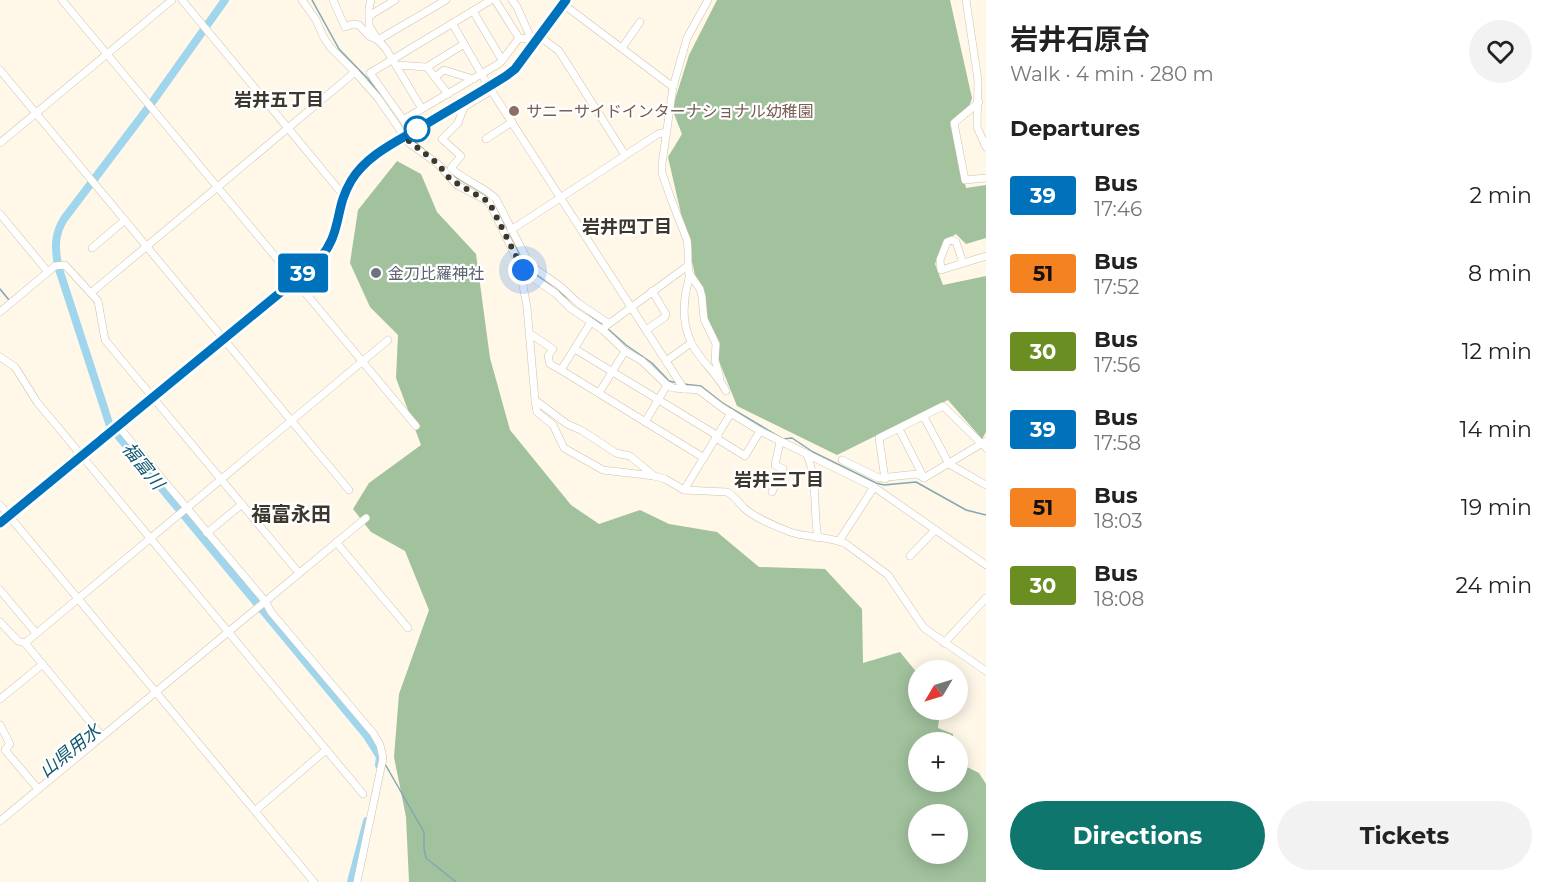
<!DOCTYPE html>
<meta charset="utf-8">
<style>
:root{--surface:#fff;--page:#f2f2f2;--text:#222;--muted:#767676;--accent:#0f766e}
body{margin:0;font-family:Montserrat,"Noto Sans JP",sans-serif;background:var(--page);color:var(--text);height:100vh;display:flex;flex-direction:column;font-size:22px;white-space:nowrap}
*{box-sizing:border-box;margin:0}
p{font-size:20px;color:var(--muted)}
.icon{flex:none;width:33px;height:33px;fill:none;stroke:currentColor;stroke-width:2;stroke-linecap:round;stroke-linejoin:round}
.map{position:relative;flex:1;overflow:hidden}
.panel{display:flex;flex-direction:column;background:var(--surface);width:570px}
.panel>*{flex:none}
.badge{padding:0 12px;border-radius:4px;font-size:21px;line-height:39px}
.needle{width:39px;rotate:232deg}
.controls{position:absolute;left:908px;top:660px;display:grid;gap:12px}
.controls a{display:grid;place-items:center;width:60px;height:60px;border-radius:50%;background:var(--surface);box-shadow:0 3px 15px #0003;font-size:30px}
.you{position:absolute;width:30px;height:30px;margin:-15px;border:4px solid #fff;border-radius:50%;background:#1a73e8;box-shadow:0 0 0 9px #1a73e833}
.map>.badge{position:absolute;translate:-50% -50%;box-shadow:0 0 0 3px #fff}
h2{padding:0 24px;font-size:22px;line-height:54px}
.round{display:grid;place-items:center;flex:none;width:63px;height:63px;border-radius:32px;background:var(--page)}
.headline{display:flex;align-items:center;justify-content:space-between;height:102px;padding:0 24px}
h1{font-size:28px;font-weight:700;line-height:45px}
.action{display:flex;gap:12px;margin-top:auto;padding:12px 24px}
.action a{flex:1;height:69px;border-radius:36px;background:var(--accent);color:#fff;font-size:24px;font-weight:700;line-height:69px;text-align:center}
.action a+a{background:var(--page);color:var(--text)}
ul{padding:0;list-style:none}
li{display:flex;align-items:center;gap:18px;height:78px;padding:0 24px}
li div{flex:1}
li b{display:block;font-size:22px}
li em{font-style:normal}
li .badge{min-width:66px;font-weight:700;text-align:center}
main{display:flex;flex:1;min-height:0}
.map>svg:first-child{display:block}
</style>
<main>
<div class="map">
<svg width="986" height="882" viewBox="0 0 986 882">
<rect width="100%" height="100%" fill="#fff7e8"/>
<!-- forest -->
<g fill="#a1c29d" fill-rule="evenodd">
<path d="M 717,0 L 950,0 L 972,98 L 967,113 L 951,124 L 966,188 L 986,185 L 986,238 L 966,244 L 956,234 L 943,242 L 935,264 L 943,285 L 986,276 L 986,432 L 982,439 L 948,400 L 837,455 L 737,406 L 709,336 L 668,157 L 682,134 L 672,109 L 689,55 Z"/>
<path d="M 397,161 L 421,174 L 437,212 L 476,254 L 490,358 L 510,430 L 571,505 L 599,524 L 640,510 L 669,524 L 717,532 L 759,567 L 825,569 L 862,609 L 863,663 L 900,652 L 918,674 L 918,710 L 940,710 L 938,728 L 953,734 L 953,742 L 918,742 L 918,782 L 957,782 L 957,762 L 979,773 L 986,784 L 986,882 L 409,882 L 406,817 L 394,757 L 399,694 L 429,610 L 405,551 L 371,532 L 353,509 L 369,483 L 421,445 L 396,378 L 398,335 L 370,307 L 350,263 L 358,210 ZM 918,814 L 957,814 L 957,854 L 918,854 Z"/>
</g>
<g fill="none" stroke-linecap="round" stroke-linejoin="round">
<!-- stream -->
<g stroke="#82a7b4" stroke-width="1.5">
<path d="M 312,0 L 339,49 L 368,79 L 382,98"/>
<path d="M 409,137 L 446,168"/>
<path d="M 450,172 C 463,185 483,189 495,203"/>
<path d="M 499,213 L 513,243 L 530,270 L 603,325"/>
<path d="M 55,262 L 57,262"/>
<path d="M 0,289 L 9,300"/>
<path d="M 607,328 L 626,345 L 652,363 L 669,381 L 678,383"/>
<path d="M 683,384 L 701,386 L 724,404 L 783,439 L 792,438 L 813,452 L 876,483 L 884,485 L 916,482 L 966,510 L 986,515"/>
<path d="M 385,764 L 424,832 L 424,849 L 426,858 L 456,882"/>
</g>
<!-- river -->
<g stroke="#a0d6ed" stroke-width="8">
<path d="M 225,0 L 151,104 L 64,219 C 54,235 55,248 58,266 L 110,426 L 367,736 L 380,757 L 379,765"/>
<path d="M 351,882 L 367,821"/>
</g>
<defs>
<g id="minor">
<path d="M 62,0 L 416,426"/>
<path d="M 182,0 L 344,196"/>
<path d="M 302,0 L 316,20 L 324,38 L 331,48 L 355,72 L 378,98 L 409,143 L 438,164 L 457,185 L 489,202 L 523,271 L 527,274 L 555,293 L 570,308 L 603,330 L 625,351 L 642,361 L 667,385 L 673,388 L 699,390 L 721,407 L 760,431 L 874,487 L 986,565"/>
<path d="M 333,0 L 345,27 L 353,24 L 359,25 L 369,36 L 378,40"/>
<path d="M 371,0 L 369,8 L 369,26 L 378,40 L 386,49 L 422,109"/>
<path d="M 495,0 L 519,38 L 529,39 L 534,42"/>
<path d="M 512,0 L 517,7 L 530,36 L 529,39"/>
<path d="M 708,0 L 687,38 L 673,87 L 662,164 L 662,173 L 671,199 L 687,240 C 689,251 687,262 689,272 C 690,278 687,286 686,291 C 683,309 683,324 691,342 C 699,360 717,373 726,391"/>
<path d="M 966,0 L 978,80 L 977,127 L 986,147"/>
<path d="M 563,4 L 673,87"/>
<path d="M 473,11 L 502,60"/>
<path d="M 369,16 L 395,0"/>
<path d="M 452,23 L 489,87 L 684,389"/>
<path d="M 539,36 L 559,51 L 625,155"/>
<path d="M 378,40 L 446,0"/>
<path d="M 622,48 L 640,22"/>
<path d="M 396,65 L 427,67 L 448,94"/>
<path d="M 427,67 L 464,44"/>
<path d="M 0,70 L 349,490"/>
<path d="M 435,77 L 444,70 L 473,79"/>
<path d="M 487,93 L 464,107 L 458,123 L 442,139 L 461,156 L 451,168 C 464,181 484,186 496,199 L 530,265 L 560,286 L 578,303 L 608,323"/>
<path d="M 979,102 L 954,123 L 965,180 L 986,178"/>
<path d="M 403,120 L 500,63 L 519,38"/>
<path d="M 412,132 L 370,73 L 491,0"/>
<path d="M 486,139 L 512,122"/>
<path d="M 0,143 L 172,0"/>
<path d="M 0,214 L 48,272"/>
<path d="M 511,230 L 658,134 L 667,132"/>
<path d="M 92,248 L 125,220"/>
<path d="M 963,263 L 956,242 L 952,240 L 947,242 L 940,260 L 941,270 L 986,256"/>
<path d="M 523,271 L 521,275 L 527,307 L 535,400 L 567,424 L 581,430 L 616,453 L 630,456 L 654,476 L 665,479 L 684,490 L 727,492 C 735,496 738,502 744,508 C 756,519 776,526 790,532 C 808,538 829,536 846,544 L 888,575 L 924,628 L 986,671"/>
<path d="M 689,273 L 700,289 L 702,297 L 704,319 L 716,344 L 715,360 L 720,378"/>
<path d="M 92,292 L 355,72"/>
<path d="M 0,312 L 55,266 L 65,265 L 98,301 L 105,340 L 299,573"/>
<path d="M 591,322 L 561,370 L 704,458"/>
<path d="M 606,326 L 686,267"/>
<path d="M 646,330 L 665,317 L 666,314 L 652,291"/>
<path d="M 529,333 L 553,349 L 548,356 L 550,364 L 561,370"/>
<path d="M 575,349 L 718,436"/>
<path d="M 0,357 L 15,367 L 37,402 L 363,794"/>
<path d="M 666,361 L 691,343"/>
<path d="M 599,393 L 625,351"/>
<path d="M 535,401 L 537,412 L 553,425 L 564,448 L 603,470 L 654,476"/>
<path d="M 924,417 L 949,464 L 986,485"/>
<path d="M 645,422 L 667,385"/>
<path d="M 118,426 L 265,601 L 271,612 L 373,733 L 380,745 L 383,758 L 357,882"/>
<path d="M 899,429 L 924,478"/>
<path d="M 716,438 L 745,456 L 760,431"/>
<path d="M 807,455 C 818,481 813,511 818,538"/>
<path d="M 842,460 L 879,478 L 917,474 L 924,478 L 986,441"/>
<path d="M 885,479 L 879,438 L 943,406 L 986,448"/>
<path d="M 684,490 L 731,413"/>
<path d="M 772,492 L 783,469 L 775,465 L 780,442"/>
<path d="M 0,505 L 314,882"/>
<path d="M 207,533 L 242,504"/>
<path d="M 839,541 L 874,487"/>
<path d="M 336,542 L 408,628"/>
<path d="M 910,556 L 935,530"/>
<path d="M 0,590 L 36,633"/>
<path d="M 0,622 L 18,641 L 25,643 L 102,736"/>
<path d="M 25,643 L 388,340"/>
<path d="M 944,643 L 986,598"/>
<path d="M 0,699 L 43,664"/>
<path d="M 0,725 L 10,744 L 5,750 L 38,789"/>
<path d="M 256,810 L 326,750"/>
<path d="M 0,821 L 366,518"/>
</g>
<path id="major" d="M 0,523 L 315,264 C 344,234 333,211 351,181 C 366,155 398,141 423,126 C 451,109 479,93 506,77 L 515,69 L 566,0"/>
</defs>
<!-- minor casing -->
<use href="#minor" stroke="#cec2aa" stroke-width="8"/>
<!-- major casing -->
<use href="#major" stroke="#dcdbd9" stroke-width="10"/>
<!-- minor -->
<use href="#minor" stroke="#fff" stroke-width="7"/>
<!-- major -->
<use href="#major" stroke="#dfaa8b" stroke-width="8"/>
</g>
<g fill="none" stroke-linecap="round" stroke-linejoin="round">
<defs>
<path id="line" d="M 0,523 L 315,264 C 344,234 333,211 351,181 C 366,155 398,141 423,126 C 451,109 479,93 506,76 L 515,69 L 566,0"/>
</defs>
<!-- line casing -->
<use href="#line" stroke="#fff" stroke-width="14"/>
<!-- line -->
<use href="#line" stroke="#0072bc" stroke-width="9"/>
<!-- walk -->
<path stroke="#3d382e" stroke-width="6" stroke-dasharray="0 10.8" d="M 417,129 L 404,137 L 438,164 L 450,179 L 458,184 L 489,202 L 523,270"/>
</g>
<!-- markers -->
<circle fill="#8d6e63" stroke="#fff" stroke-width="2" cx="514" cy="111" r="6"/>
<circle fill="#fff" stroke="#0072bc" stroke-width="3" cx="417" cy="129" r="12"/>
<circle fill="#6b7280" stroke="#fff" stroke-width="2" cx="376" cy="273" r="6"/>
<g text-anchor="middle" dominant-baseline="central" stroke-width="4.5" stroke-linejoin="round" paint-order="stroke">
<!-- education labels -->
<g font-size="16" fill="#785e54" stroke="#fff" text-anchor="start">
<text x="526" y="111">サニーサイドインターナショナル幼稚園</text>
</g>
<!-- worship labels -->
<g font-size="16" fill="#5b616d" stroke="#fff" text-anchor="start">
<text x="388" y="273">金刀比羅神社</text>
</g>
<!-- neighbourhood labels -->
<g font-size="18" font-weight="bold" fill="#3d382e" stroke="#fff">
<text x="279" y="100">岩井五丁目</text>
<text x="627" y="227">岩井四丁目</text>
<text x="779" y="480">岩井三丁目</text>
</g>
<!-- water labels -->
<g font-size="18" font-style="italic" fill="#11586f" stroke="#fff">
<text transform="translate(143 466) rotate(51)">福富川</text>
<text transform="translate(70 751) rotate(-39)">山県用水</text>
</g>
<!-- quarter labels -->
<g font-size="20" font-weight="bold" fill="#3d382e" stroke="#fff">
<text x="291" y="514">福富永田</text>
</g>
</g>
</svg>
<div class="controls">
<a><svg class="needle" viewBox="-14 -14 28 28"><path d="M0-13l5 13h-10z" fill="#e53935"/><path d="M0 13l5-13h-10z" fill="#767676"/></svg></a>
<a>+</a>
<a>−</a>
</div>
<div class="you" style="left:523px;top:270px"></div>
<b class="badge" style="left:303px;top:273px;background:#0072bc;color:#fff">39</b>
</div>
<section class="panel">
<div class="headline"><div><h1>岩井石原台</h1><p>Walk · 4 min · 280 m</p></div><a class="round"><svg class="icon" aria-label="heart" viewBox="0 0 24 24"><path d="M12 20l-8-8c-3-5 5-10 8-4 3-6 11-1 8 4z"/></svg></a></div>
<h2>Departures</h2>
<ul>
<li><span class="badge" style="background:#0072bc;color:#fff">39</span><div><b>Bus</b><p>17:46</p></div><em>2 min</em></li>
<li><span class="badge" style="background:#f58220;color:#111">51</span><div><b>Bus</b><p>17:52</p></div><em>8 min</em></li>
<li><span class="badge" style="background:#6b8e23;color:#fff">30</span><div><b>Bus</b><p>17:56</p></div><em>12 min</em></li>
<li><span class="badge" style="background:#0072bc;color:#fff">39</span><div><b>Bus</b><p>17:58</p></div><em>14 min</em></li>
<li><span class="badge" style="background:#f58220;color:#111">51</span><div><b>Bus</b><p>18:03</p></div><em>19 min</em></li>
<li><span class="badge" style="background:#6b8e23;color:#fff">30</span><div><b>Bus</b><p>18:08</p></div><em>24 min</em></li>
</ul>
<div class="action"><a>Directions</a><a>Tickets</a></div>
</section>
</main>
